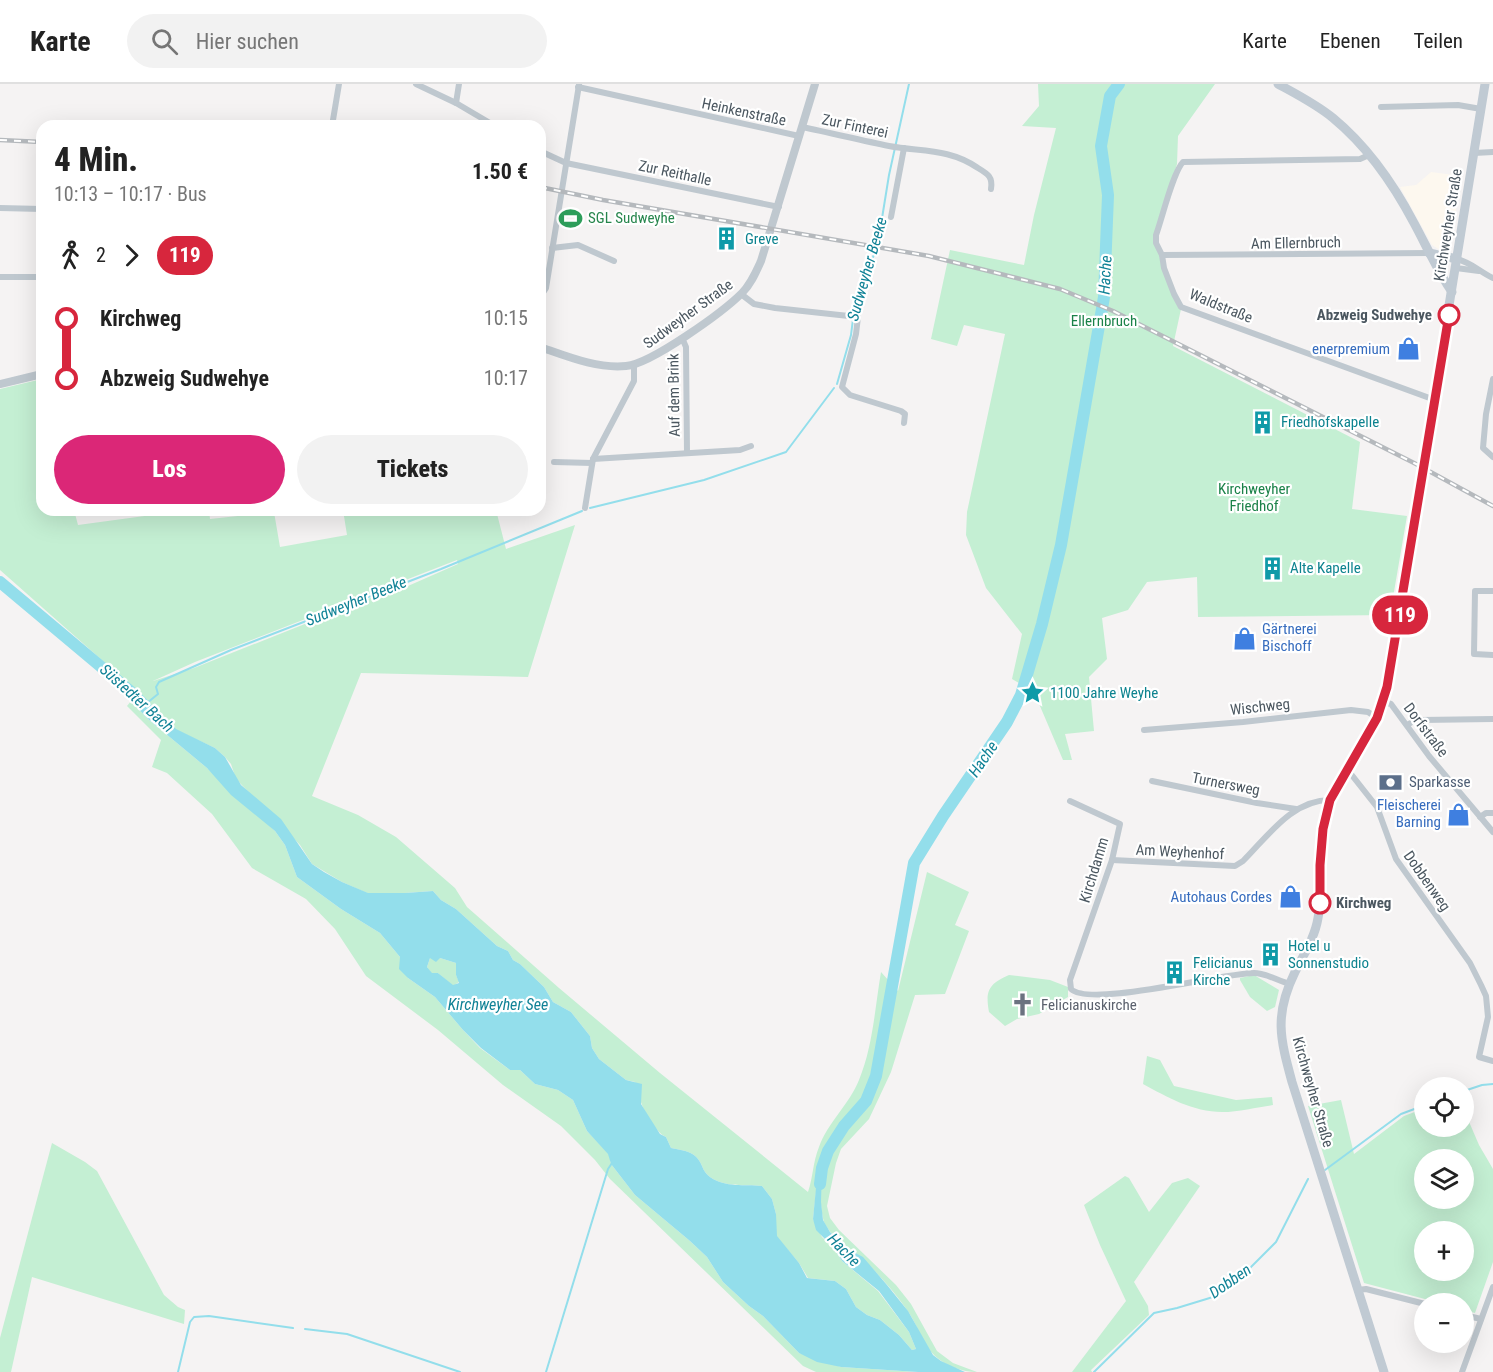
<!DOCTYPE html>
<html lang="de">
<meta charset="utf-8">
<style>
:root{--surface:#fff;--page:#f2f2f2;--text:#222;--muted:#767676;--line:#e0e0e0;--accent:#db2777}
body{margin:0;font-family:"Roboto Condensed",sans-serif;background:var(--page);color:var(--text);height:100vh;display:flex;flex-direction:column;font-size:22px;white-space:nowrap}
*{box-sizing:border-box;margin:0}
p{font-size:20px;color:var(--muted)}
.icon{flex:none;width:33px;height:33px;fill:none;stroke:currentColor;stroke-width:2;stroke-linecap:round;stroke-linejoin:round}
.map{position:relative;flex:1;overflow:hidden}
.drawer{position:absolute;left:36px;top:36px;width:510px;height:396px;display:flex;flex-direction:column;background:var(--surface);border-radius:18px;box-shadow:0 6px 24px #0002}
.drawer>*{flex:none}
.badge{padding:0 12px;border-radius:20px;font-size:21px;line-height:39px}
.controls{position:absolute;left:1414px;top:993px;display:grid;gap:12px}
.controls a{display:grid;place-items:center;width:60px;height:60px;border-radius:50%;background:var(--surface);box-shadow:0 6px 24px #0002;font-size:30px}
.map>.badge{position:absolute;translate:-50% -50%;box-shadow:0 0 0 3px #fff}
.legs{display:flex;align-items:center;gap:9px;height:66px;padding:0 18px;font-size:20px}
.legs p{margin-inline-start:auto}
.overview{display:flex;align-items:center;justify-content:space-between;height:102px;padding:0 18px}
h1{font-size:33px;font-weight:800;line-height:45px}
.primary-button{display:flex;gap:12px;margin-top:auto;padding:12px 18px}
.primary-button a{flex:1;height:69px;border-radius:36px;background:var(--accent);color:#fff;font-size:24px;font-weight:800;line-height:69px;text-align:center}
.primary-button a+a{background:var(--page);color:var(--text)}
ul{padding:0 18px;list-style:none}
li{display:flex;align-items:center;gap:21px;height:60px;font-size:22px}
li i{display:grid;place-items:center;width:9px;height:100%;margin:0 8px;background:currentColor}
li i::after{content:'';width:15px;height:15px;margin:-8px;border:4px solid;border-radius:50%;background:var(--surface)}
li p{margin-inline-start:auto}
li:first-child i{background:linear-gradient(#0000 50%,currentColor 0)}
li:last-child i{background:linear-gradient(currentColor 50%,#0000 0)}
header{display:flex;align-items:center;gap:36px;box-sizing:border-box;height:84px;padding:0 30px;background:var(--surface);border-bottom:2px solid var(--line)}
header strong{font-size:28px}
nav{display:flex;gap:33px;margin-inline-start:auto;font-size:21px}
.search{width:420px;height:54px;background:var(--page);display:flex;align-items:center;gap:15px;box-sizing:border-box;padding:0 21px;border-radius:33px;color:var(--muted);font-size:22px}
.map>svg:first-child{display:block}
</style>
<header>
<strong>Karte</strong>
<div class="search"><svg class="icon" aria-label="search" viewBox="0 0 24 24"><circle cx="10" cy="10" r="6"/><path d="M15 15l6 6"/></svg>Hier suchen</div>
<nav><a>Karte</a><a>Ebenen</a><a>Teilen</a></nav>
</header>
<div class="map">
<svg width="1493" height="1288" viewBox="0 0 1493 1288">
<rect width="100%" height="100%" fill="#f5f3f3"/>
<!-- commercial -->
<path fill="#fdf8ef" d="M 1431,88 L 1462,92 L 1450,160 L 1446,166 L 1440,166 L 1432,161 L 1400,103 L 1416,101 Z"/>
<!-- green -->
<g fill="#c4efd3" fill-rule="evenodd">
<path d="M 1038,0 L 1215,0 L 1178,52 L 1177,80 L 1155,151 L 1162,184 L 1181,225 L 1173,262 L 1360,358 L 1352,425 L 1407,432 L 1390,531 L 1198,533 L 1197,493 L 1147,498 L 1128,526 L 1102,534 L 1107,575 L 1089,593 L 1094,647 L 1065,650 L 1072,676 L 1063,676 L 1034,608 L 1012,595 L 1022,550 L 986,504 L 966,451 L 967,428 L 1005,250 L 964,241 L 957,262 L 931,255 L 950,166 L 1024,181 L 1034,131 L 1056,44 L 1022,42 L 1039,22 Z"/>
<path d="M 42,295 L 42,426 L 74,426 L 78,441 L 174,428 L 174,426 L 209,426 L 210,435 L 274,428 L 280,463 L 347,451 L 343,426 L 496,426 L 506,465 L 575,441 L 528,593 L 361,589 L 312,712 L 358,731 L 396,753 L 455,804 L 467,823 L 559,904 L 660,989 L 808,1108 C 813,1094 813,1077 819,1063 C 828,1038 849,1021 859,996 C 873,962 875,923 881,888 L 898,907 L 927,788 L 969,808 L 955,841 L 969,847 L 945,910 L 915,911 L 891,988 L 869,1035 L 841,1065 L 836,1079 L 827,1122 L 830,1134 L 839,1146 L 896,1201 L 911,1220 L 937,1267 L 953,1279 L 977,1288 C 962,1288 946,1282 935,1272 C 923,1261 918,1242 909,1229 C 898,1212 884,1197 871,1183 C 857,1166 836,1160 825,1140 C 820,1130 821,1104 818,1090 L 813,1135 L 822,1153 L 833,1163 L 842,1177 L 878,1207 L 909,1248 L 916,1265 L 912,1266 L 899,1251 L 880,1236 L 867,1231 L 856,1223 L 846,1205 L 835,1197 L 808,1194 L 799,1179 L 776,1152 L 776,1130 L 772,1115 L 762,1102 C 744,1100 726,1104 710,1093 C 706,1090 704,1087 702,1082 C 696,1067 685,1067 671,1064 L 666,1053 C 657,1049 646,1031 642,1021 C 638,1012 641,1008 635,998 L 626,996 L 599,975 L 592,964 L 590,952 L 571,928 L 553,918 L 544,903 L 520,880 L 513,876 L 508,867 L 497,862 L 456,825 L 441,816 L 433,807 L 405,809 L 367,809 L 342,798 L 312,780 L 300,761 L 236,695 L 231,680 L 225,673 L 215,664 L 176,646 L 167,638 L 138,608 L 0,486 L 0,305 ZM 457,476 L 458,480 L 392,509 L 385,508 L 194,584 L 153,597 L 195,578 Z"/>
<path d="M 131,617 L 148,635 L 207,684 L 275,747 L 285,761 L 297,793 L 341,825 L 380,849 L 400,873 L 408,894 L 435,913 L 463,946 L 480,964 L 510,986 L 520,986 L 535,1000 L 558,1006 L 573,1016 L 587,1047 L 609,1070 L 611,1080 L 635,1111 L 690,1157 L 707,1173 L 723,1198 L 749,1222 L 763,1232 L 799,1269 L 841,1283 L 918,1288 L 816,1288 L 803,1282 L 610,1095 L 595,1076 L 561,1042 L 503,1001 L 438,946 L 366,892 L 335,845 L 306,815 L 252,784 L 212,730 L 167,689 L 152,683 L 161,656 L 127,622 Z"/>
<path d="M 430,874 L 440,874 L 456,879 L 456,891 L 459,898 L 453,902 L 438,889 L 432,890 L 427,883 Z"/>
<path d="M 1009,891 L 1050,896 L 1068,903 L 1068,913 L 1039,930 L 1017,935 L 1005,942 L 989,928 C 985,906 989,900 1009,891 Z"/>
<path d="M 1254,891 L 1279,906 L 1275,923 L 1267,927 L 1250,913 L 1240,896 L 1240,894 Z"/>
<path d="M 1147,972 L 1160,976 L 1174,1002 L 1236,1016 L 1272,1013 L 1273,1021 C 1257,1023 1239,1028 1222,1028 C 1193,1028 1167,1013 1143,1000 Z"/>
<path d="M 1341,1016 L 1354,1070 L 1404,1032 L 1425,1024 L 1425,1042 L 1464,1042 L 1464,1026 L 1479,1061 L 1493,1085 L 1493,1178 L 1475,1229 L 1464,1226 L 1464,1220 L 1440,1219 L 1364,1199 L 1308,1022 ZM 1425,1076 L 1464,1076 L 1464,1114 L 1425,1114 ZM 1425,1148 L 1464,1148 L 1464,1186 L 1425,1186 Z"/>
<path d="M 52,1059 L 85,1078 L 97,1087 L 164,1211 L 178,1223 L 185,1226 L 184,1240 L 32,1193 L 11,1288 L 0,1288 L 0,1254 Z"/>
<path d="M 1125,1092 L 1129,1094 L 1149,1128 L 1172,1099 L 1188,1094 L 1200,1102 L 1134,1198 L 1148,1222 L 1149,1231 L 1091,1286 L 1092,1288 L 1072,1288 L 1126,1217 L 1100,1161 L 1084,1121 Z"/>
</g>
<!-- water -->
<path fill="#93deeb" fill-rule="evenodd" d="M 138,608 L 176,645 L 215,664 L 225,673 L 241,701 L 281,735 L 312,780 L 324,788 L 342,798 L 368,809 L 405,809 L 433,807 L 441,816 L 456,825 L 497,862 L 508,867 L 513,876 L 520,880 L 544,903 L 553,918 L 571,928 L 590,952 L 592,964 L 599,975 L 626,996 L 642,1000 L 641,1020 L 660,1050 L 666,1053 L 671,1064 C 685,1067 696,1067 702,1082 C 704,1087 706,1090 710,1093 C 726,1104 744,1100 762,1102 L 772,1115 L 776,1130 L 777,1152 L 799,1179 L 807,1194 L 835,1197 L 846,1205 L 856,1223 L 867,1231 L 880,1236 L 899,1251 L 912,1266 L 916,1265 L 909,1248 L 879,1207 L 842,1177 L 833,1163 L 816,1146 L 813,1135 L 816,1104 L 818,1090 L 822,1084 L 821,1118 L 823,1136 L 830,1148 L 846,1164 L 863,1173 L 887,1201 L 908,1227 L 933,1271 L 941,1277 L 965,1288 L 918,1288 L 841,1283 L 817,1278 L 799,1269 L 763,1232 L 749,1222 L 723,1198 L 707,1173 L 690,1157 L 635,1111 L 611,1080 L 608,1070 L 587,1047 L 573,1016 L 558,1006 L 535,1000 L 520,986 L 510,986 L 481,964 L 463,946 L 435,913 L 408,894 L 399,885 L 400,873 L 380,849 L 341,825 L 297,793 L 285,761 L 275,747 L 231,711 L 207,684 L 148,635 L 131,617 ZM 430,874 L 436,878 L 440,874 L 456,879 L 456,891 L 459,899 L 453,901 L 438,889 L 432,889 L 427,883 Z"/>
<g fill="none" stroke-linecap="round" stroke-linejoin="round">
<!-- stream -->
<g stroke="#93deeb" stroke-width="2">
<path d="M 837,300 L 851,251 L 854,227 L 878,159 L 889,91 L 909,0"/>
<path d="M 590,424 L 704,396 L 786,368 L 834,304"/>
<path d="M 147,619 L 158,610 L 156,603 L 159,598 L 231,566 L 441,485 L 582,427"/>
<path d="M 1464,1007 L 1482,1001 L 1493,1000"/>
<path d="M 1325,1086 L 1401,1030 L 1425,1021"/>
<path d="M 305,1245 L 347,1250 L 460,1288"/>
<path d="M 178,1288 L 190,1238 L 194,1233 L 209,1232 L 293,1244"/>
<path d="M 546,1288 L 608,1085 L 612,1079"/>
<path d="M 1094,1288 L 1154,1229 L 1177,1224 L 1213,1213 L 1243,1191 L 1276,1158 L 1308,1095"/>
</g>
<!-- river -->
<g stroke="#93deeb" stroke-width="12">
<path d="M 0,498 L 130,607 L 145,622"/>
<path d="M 820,1100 L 822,1084 L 828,1067 L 844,1042 L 866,1017 L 876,992 L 914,779 L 943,732 L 1007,638 L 1021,611 L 1042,540 L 1061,461 L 1104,213 L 1108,111 L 1101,62 L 1110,12 L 1119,0"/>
</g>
<!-- minor -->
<g stroke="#bfc8cf" stroke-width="6">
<path d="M 416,0 L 456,19 L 495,42"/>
<path d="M 578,3 L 799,52"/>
<path d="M 456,19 L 459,0"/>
<path d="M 1381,23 L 1458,21 L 1481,25"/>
<path d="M 332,42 L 339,0"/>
<path d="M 802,43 C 831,49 860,56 889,62 C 921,68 949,64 978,84 C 988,90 993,93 991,105"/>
<path d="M 540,67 L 566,79 L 779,123"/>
<path d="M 1474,69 L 1493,68"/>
<path d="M 1369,71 L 1360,75 L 1183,78 C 1173,88 1162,135 1156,151 L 1156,159 L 1162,171 L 1164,184 L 1174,210 L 1181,223 L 1435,316"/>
<path d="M 0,124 L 42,125"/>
<path d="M 891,133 L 904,64"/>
<path d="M 552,164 L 578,161 L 614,177"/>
<path d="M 1162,171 L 1429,169"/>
<path d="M 1457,175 C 1472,179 1480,188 1493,194"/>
<path d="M 1456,184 L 1479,187"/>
<path d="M 0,193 L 42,193"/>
<path d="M 741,210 L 754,220 L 775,224 L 858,233 L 856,250 L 842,303 L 850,311 L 901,327 L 905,330 L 904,339"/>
<path d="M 540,213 L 546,204 L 579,1"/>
<path d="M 682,254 L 686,263 L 687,369"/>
<path d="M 1493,295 L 1486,330 L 1483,364 L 1493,373"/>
<path d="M 593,375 L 740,366 L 751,362"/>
<path d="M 554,378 L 592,379"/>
<path d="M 585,424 L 593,375 L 634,297 L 634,281"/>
<path d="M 1493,507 L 1475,507 L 1474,570 L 1493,571"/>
<path d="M 1384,618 L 1391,620 L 1429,672 L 1493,748"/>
<path d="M 1407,641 L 1414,637 L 1421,636 L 1493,635"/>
<path d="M 1144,646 L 1243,638 L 1351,626 L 1368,628 L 1377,634"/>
<path d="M 1347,685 L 1377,723 L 1396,775 L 1470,879 L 1481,901 L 1486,912 L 1488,933 L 1479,973 L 1493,977"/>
<path d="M 1152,697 L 1257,719 L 1296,725"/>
<path d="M 1070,717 L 1120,740 L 1112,776 L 1070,896 L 1071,905 C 1090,924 1222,889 1254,889 C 1266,889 1278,897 1290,900"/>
<path d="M 1480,733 L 1486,729 L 1493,729"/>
<path d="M 1112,776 L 1235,782 L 1243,777 C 1268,752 1292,716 1330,716"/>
<path d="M 1358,1206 L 1366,1205 L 1425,1220"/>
<path d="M 1464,1231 L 1481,1235"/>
<path d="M 1462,1288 L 1493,1203"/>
</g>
<!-- tertiary -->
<g stroke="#bfc8cf" stroke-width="8">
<path d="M 540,263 C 566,272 597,285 626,282 C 651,280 723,228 742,209 C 751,200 756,188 761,177 L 815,0"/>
<path d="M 0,300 L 42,290"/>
</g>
<!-- secondary -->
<g stroke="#c0cad3" stroke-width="9">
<path d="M 1278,0 C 1296,10 1316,20 1333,34 C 1367,62 1394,101 1414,139 C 1427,163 1437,186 1452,208"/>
<path d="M 1429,169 L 1457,175"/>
<path d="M 1384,1288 L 1292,998 C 1280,954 1274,931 1295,888 C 1304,870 1315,853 1318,834 C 1326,795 1315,755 1330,716 C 1346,676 1376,646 1387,603 L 1485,0"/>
</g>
<defs>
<g id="rail">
<path d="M 0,56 L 42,58"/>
<path d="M 540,103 L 603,116 L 929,172 L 1060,205 L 1113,227 L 1416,380 L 1493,422"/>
</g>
</defs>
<!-- rail casing -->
<use href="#rail" stroke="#b5b9bd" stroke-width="4.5"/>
<!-- rail -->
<use href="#rail" stroke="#fff" stroke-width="2" stroke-dasharray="7" stroke-linecap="butt"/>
</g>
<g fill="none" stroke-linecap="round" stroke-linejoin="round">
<defs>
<path id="line-1" d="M 1320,819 L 1320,781 L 1323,745 L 1330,716 L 1377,634 L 1387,603 L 1449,231"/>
</defs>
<!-- line-1 casing -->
<use href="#line-1" stroke="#fff" stroke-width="14"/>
<!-- line-1 -->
<use href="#line-1" stroke="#d7263d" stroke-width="9"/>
</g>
<!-- icons -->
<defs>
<symbol id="stadium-bare" viewBox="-9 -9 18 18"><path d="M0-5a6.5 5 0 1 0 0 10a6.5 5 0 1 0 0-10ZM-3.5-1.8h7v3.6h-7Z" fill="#2e9e5b" stroke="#fff" stroke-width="2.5" paint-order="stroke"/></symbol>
<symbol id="building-bare" viewBox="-9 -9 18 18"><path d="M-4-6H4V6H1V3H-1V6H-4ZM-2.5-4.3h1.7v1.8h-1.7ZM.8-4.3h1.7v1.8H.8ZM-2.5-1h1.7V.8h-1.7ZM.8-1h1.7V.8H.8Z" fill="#0f9aa8" stroke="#fff" stroke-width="2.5" paint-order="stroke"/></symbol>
<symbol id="shop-bare" viewBox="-9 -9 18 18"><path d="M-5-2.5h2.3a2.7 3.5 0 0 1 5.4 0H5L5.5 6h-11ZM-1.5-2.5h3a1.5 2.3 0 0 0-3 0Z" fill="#3f7fe0" stroke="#fff" stroke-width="2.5" paint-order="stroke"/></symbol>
<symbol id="sight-bare" viewBox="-9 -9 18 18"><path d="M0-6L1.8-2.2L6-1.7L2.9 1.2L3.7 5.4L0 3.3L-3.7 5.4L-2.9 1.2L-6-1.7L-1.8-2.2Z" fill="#0f9aa8" stroke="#fff" stroke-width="2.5" paint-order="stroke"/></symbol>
<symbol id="bank-bare" viewBox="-9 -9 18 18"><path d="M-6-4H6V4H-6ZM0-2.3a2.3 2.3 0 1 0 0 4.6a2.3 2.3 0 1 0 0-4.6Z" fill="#5c6f8a" stroke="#fff" stroke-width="2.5" paint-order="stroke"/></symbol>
<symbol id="church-bare" viewBox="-9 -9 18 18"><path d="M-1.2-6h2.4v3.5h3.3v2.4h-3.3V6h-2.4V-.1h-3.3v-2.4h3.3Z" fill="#6b7280" stroke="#fff" stroke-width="2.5" paint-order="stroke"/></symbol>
</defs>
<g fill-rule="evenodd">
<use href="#stadium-bare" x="554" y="118" width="33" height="33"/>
<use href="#building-bare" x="710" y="138" width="33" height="33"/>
<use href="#shop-bare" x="1392" y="248" width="33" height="33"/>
<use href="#building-bare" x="1246" y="322" width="33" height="33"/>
<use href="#building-bare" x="1256" y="468" width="33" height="33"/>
<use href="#shop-bare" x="1228" y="538" width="33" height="33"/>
<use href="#sight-bare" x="1016" y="592" width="33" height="33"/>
<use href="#bank-bare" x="1374" y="682" width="33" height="33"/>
<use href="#shop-bare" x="1442" y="714" width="33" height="33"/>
<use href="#shop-bare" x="1274" y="796" width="33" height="33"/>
<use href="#building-bare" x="1254" y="854" width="33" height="33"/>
<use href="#building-bare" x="1158" y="872" width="33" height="33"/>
<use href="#church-bare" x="1006" y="904" width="33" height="33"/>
</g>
<!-- markers -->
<g fill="#fff" stroke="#d7263d" stroke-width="3">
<circle cx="1449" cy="231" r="10"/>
<circle cx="1320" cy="819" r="10"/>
</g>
<g text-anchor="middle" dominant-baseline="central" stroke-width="4.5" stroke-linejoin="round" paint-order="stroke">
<!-- street labels -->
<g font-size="15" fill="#4b5760" stroke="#fff">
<text transform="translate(744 28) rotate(12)">Heinkenstraße</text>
<text transform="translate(855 42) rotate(12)">Zur Finterei</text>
<text transform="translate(675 89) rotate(12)">Zur Reithalle</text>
<text transform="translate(1448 141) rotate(-81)">Kirchweyher Straße</text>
<text transform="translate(1296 159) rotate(-1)">Am Ellernbruch</text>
<text transform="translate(1221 222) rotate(22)">Waldstraße</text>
<text transform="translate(688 230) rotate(-36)">Sudweyher Straße</text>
<text transform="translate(674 311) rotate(-91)">Auf dem Brink</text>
<text transform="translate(1260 623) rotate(-6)">Wischweg</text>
<text transform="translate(1426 646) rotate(53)">Dorfstraße</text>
<text transform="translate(1226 700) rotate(11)">Turnersweg</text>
<text transform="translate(1180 768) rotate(3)">Am Weyhenhof</text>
<text transform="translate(1094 786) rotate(-73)">Kirchdamm</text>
<text transform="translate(1427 797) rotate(55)">Dobbenweg</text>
<text transform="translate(1313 1008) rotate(74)">Kirchweyher Straße</text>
</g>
<!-- leisure labels -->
<g font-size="15" fill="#27864d" stroke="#fff" text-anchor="start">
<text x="588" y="134">SGL Sudweyhe</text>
</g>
<!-- culture labels -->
<g font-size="15" fill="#0d838f" stroke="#fff" text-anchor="start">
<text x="745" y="155">Greve</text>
<text x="1281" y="338">Friedhofskapelle</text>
<text x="1290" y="484">Alte Kapelle</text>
<text x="1050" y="609">1100 Jahre Weyhe</text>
<text x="1288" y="862">Hotel u<tspan x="1288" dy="17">Sonnenstudio</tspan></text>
<text x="1193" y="879">Felicianus<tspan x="1193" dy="17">Kirche</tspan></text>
</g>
<!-- stop labels -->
<g font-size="15" font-weight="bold" fill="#4b5760" stroke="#fff" text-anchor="end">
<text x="1432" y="231">Abzweig Sudwehye</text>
<text x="1336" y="819" text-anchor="start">Kirchweg</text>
</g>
<!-- park labels -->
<g font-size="15" fill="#1b8249" stroke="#fff">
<text x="1104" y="237">Ellernbruch</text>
<text x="1254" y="405">Kirchweyher<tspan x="1254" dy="17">Friedhof</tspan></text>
</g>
<!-- shop labels -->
<g font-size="15" fill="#366cbe" stroke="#fff" text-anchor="end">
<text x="1390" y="265">enerpremium</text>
<text x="1262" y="545" text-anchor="start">Gärtnerei<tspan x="1262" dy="17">Bischoff</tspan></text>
<text x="1441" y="721">Fleischerei<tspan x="1441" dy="17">Barning</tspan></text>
<text x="1272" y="813">Autohaus Cordes</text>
</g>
<!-- service labels -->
<g font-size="15" fill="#4e5e75" stroke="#fff" text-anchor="start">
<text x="1409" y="698">Sparkasse</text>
</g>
<!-- worship labels -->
<g font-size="15" fill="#5b616d" stroke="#fff" text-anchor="start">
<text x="1041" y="921">Felicianuskirche</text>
</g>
<!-- water labels -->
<g font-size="16" font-style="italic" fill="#108296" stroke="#fff">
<text transform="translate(867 185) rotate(-74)">Sudweyher Beeke</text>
<text transform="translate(1105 191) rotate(-87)">Hache</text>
<text transform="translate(356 517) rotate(-22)">Sudweyher Beeke</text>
<text transform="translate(137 614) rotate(42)">Süstedter Bach</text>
<text transform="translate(983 675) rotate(-56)">Hache</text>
<text x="498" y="920">Kirchweyher See</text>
<text transform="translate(844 1166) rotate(46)">Hache</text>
<text transform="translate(1230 1197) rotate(-35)">Dobben</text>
</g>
</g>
</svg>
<div class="controls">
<a><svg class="icon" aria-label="locate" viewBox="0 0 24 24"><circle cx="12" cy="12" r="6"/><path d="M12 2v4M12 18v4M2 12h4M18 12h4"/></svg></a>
<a><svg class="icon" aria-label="layers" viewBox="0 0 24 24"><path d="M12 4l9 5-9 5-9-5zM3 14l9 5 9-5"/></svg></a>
<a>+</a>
<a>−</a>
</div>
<b class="badge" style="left:1400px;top:531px;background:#d7263d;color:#fff">119</b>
<section class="drawer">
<div class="overview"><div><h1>4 Min.</h1><p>10:13 – 10:17 · Bus</p></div><b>1.50 €</b></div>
<div class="legs"><svg class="icon" aria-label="walk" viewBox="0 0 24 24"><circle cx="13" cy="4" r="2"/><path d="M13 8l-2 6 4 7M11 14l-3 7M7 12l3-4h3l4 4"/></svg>2<svg class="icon" aria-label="forward" viewBox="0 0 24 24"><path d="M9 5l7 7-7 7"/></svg><b class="badge" style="background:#d7263d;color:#fff">119</b></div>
<ul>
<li><i style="color:#d7263d"></i><b>Kirchweg</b><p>10:15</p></li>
<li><i style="color:#d7263d"></i><b>Abzweig Sudwehye</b><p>10:17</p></li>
</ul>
<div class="primary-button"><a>Los</a><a>Tickets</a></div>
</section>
</div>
